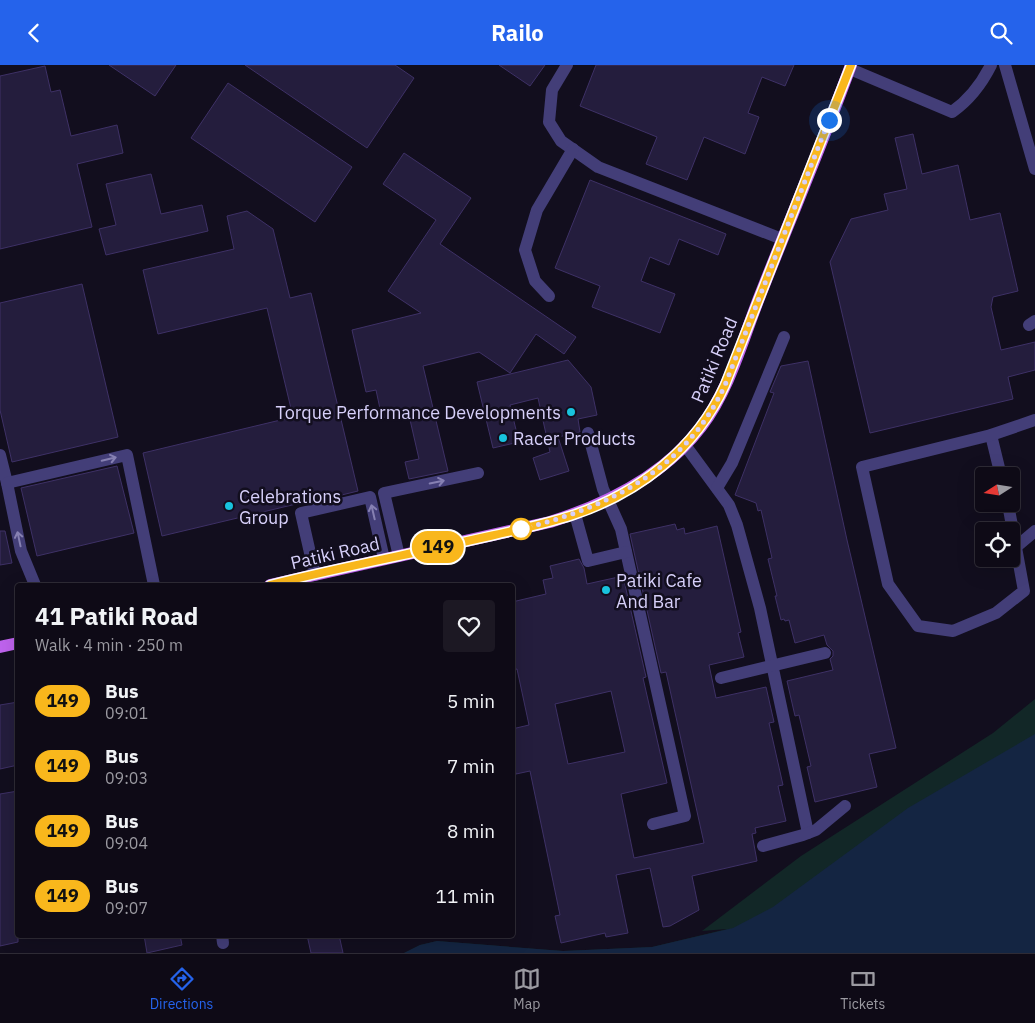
<!DOCTYPE html>
<meta charset="utf-8">
<style>
:root{--surface:#0e0a16;--page:#1c1823;--text:#f1f3f6;--muted:#9b9aa1;--line:#2e2b35;--accent:#2563eb}
body{margin:0;font-family:"IBM Plex Sans",sans-serif;background:var(--page);color:var(--text);height:100vh;display:flex;flex-direction:column;font-size:19px;white-space:nowrap}
*{box-sizing:border-box;margin:0}
p{font-size:16px;color:var(--muted)}
.icon{flex:none;width:28px;height:28px;fill:none;stroke:currentColor;stroke-width:2;stroke-linecap:round;stroke-linejoin:round}
.map{position:relative;flex:1;overflow:hidden}
.panel{position:absolute;left:15px;top:518px;width:500px;height:355px;display:flex;flex-direction:column;background:var(--surface);border-radius:5px;box-shadow:0 5px 20px #0002,0 0 0 1px var(--line)}
.panel>*{flex:none}
.badge{padding:0 10px;border-radius:16px;font-size:18px;line-height:32px}
.needle{width:32px;rotate:258deg}
.fabs{position:absolute;left:975px;top:402px;display:grid;gap:10px}
.fabs a{display:grid;place-items:center;width:45px;height:45px;border-radius:5px;background:var(--surface);box-shadow:0 5px 20px #0002,0 0 0 1px var(--line);font-size:25px}
.you{position:absolute;width:25px;height:25px;margin:-12px;border:4px solid #fff;border-radius:50%;background:#1a73e8;box-shadow:0 0 0 8px #1a73e833}
.map>.badge{position:absolute;translate:-50% -50%;box-shadow:0 0 0 2px #fff}
.round{display:grid;place-items:center;flex:none;width:52px;height:52px;border-radius:5px;background:var(--page)}
.summary{display:flex;align-items:center;justify-content:space-between;height:85px;padding:0 20px}
h1{font-size:24px;font-weight:700;line-height:38px}
ul{padding:0;list-style:none}
li{display:flex;align-items:center;gap:15px;height:65px;padding:0 20px}
li div{flex:1}
li b{display:block;font-size:19px}
li em{font-style:normal}
li .badge{min-width:55px;font-weight:700;text-align:center}
header{display:flex;justify-content:space-between;align-items:center;height:65px;padding:0 20px;background:var(--accent);color:#fff;font-size:22px;font-weight:700}
.tab-bar{display:flex;justify-content:space-around;align-items:center;height:70px;border-top:1px solid var(--line);background:var(--surface);font-size:14px;color:var(--muted)}
.tab-bar a{display:grid;justify-items:center;gap:2px}
.tab-bar .active{color:var(--accent)}
.map>svg:first-child{display:block}
</style>
<header><svg class="icon" aria-label="back" viewBox="0 0 24 24"><path d="M15 5l-7 7 7 7"/></svg>Railo<svg class="icon" aria-label="search" viewBox="0 0 24 24"><circle cx="10" cy="10" r="6"/><path d="M15 15l6 6"/></svg></header>
<div class="map">
<svg width="1035" height="888" viewBox="0 0 1035 888">
<rect width="100%" height="100%" fill="#120e1e"/>
<!-- green -->
<path fill="#122727" d="M 1035,634 L 1035,888 L 404,888 L 420,880 L 437,876 L 563,886 L 652,882 L 727,864 L 702,866 L 801,791 L 993,668 Z"/>
<!-- water -->
<path fill="#142542" d="M 1035,669 L 1035,888 L 404,888 L 420,880 L 437,876 L 563,886 L 652,882 L 733,863 L 773,842 L 908,743 Z"/>
<!-- building -->
<g fill="#241d3d" stroke="#3e3166" fill-rule="evenodd">
<path d="M 109,0 L 176,0 L 155,31 Z"/>
<path d="M 245,0 L 395,0 L 414,13 L 367,83 Z"/>
<path d="M 499,0 L 545,0 L 530,21 Z"/>
<path d="M 596,0 L 794,0 L 785,21 L 762,12 L 748,48 L 759,52 L 745,89 L 704,72 L 687,115 L 646,99 L 657,72 L 580,41 Z"/>
<path d="M 45,1 L 51,27 L 60,25 L 71,71 L 117,60 L 123,88 L 77,99 L 92,162 L 0,184 L 0,11 Z"/>
<path d="M 228,18 L 352,102 L 315,157 L 191,73 Z"/>
<path d="M 913,69 L 922,109 L 958,100 L 970,155 L 1000,148 L 1018,226 L 993,232 L 991,242 L 1001,285 L 1035,277 L 1035,305 L 1008,312 L 1013,334 L 870,368 L 830,197 L 851,154 L 888,145 L 884,129 L 907,124 L 895,73 Z"/>
<path d="M 404,88 L 471,133 L 440,179 L 576,272 L 564,289 L 536,269 L 510,308 L 479,287 L 423,301 L 448,406 L 409,414 L 405,397 L 419,394 L 408,346 L 382,353 L 376,325 L 366,327 L 352,265 L 421,248 L 388,226 L 436,155 L 383,119 Z"/>
<path d="M 151,109 L 161,149 L 202,140 L 208,166 L 106,190 L 99,164 L 116,160 L 106,119 Z"/>
<path d="M 590,115 L 726,169 L 718,190 L 679,174 L 669,200 L 650,192 L 641,216 L 675,229 L 660,268 L 592,242 L 600,221 L 555,203 Z"/>
<path d="M 247,146 L 273,164 L 290,233 L 311,228 L 358,426 L 313,437 L 313,435 L 162,471 L 143,388 L 293,352 L 267,243 L 158,269 L 143,205 L 234,184 L 227,151 Z"/>
<path d="M 82,219 L 118,372 L 12,397 L 0,345 L 0,238 Z"/>
<path d="M 568,295 L 591,322 L 597,350 L 578,354 L 580,367 L 558,372 L 569,406 L 540,415 L 533,393 L 550,387 L 538,333 L 510,340 L 519,377 L 493,383 L 477,317 Z"/>
<path d="M 808,296 L 847,475 L 896,683 L 869,689 L 877,722 L 815,737 L 807,702 L 811,701 L 799,650 L 795,651 L 787,616 L 833,605 L 830,594 L 833,591 L 833,586 L 827,580 L 824,570 L 795,578 L 789,555 L 785,556 L 784,554 L 781,555 L 775,531 L 777,531 L 768,494 L 772,493 L 761,445 L 758,446 L 756,438 L 735,430 L 774,328 L 770,327 L 781,301 Z"/>
<path d="M 117,401 L 134,468 L 37,491 L 21,423 Z"/>
<path d="M 675,459 L 677,465 L 684,463 L 685,469 L 717,461 L 741,567 L 738,568 L 744,592 L 709,600 L 716,633 L 766,622 L 774,657 L 769,658 L 783,720 L 778,721 L 786,756 L 755,763 L 756,768 L 752,769 L 757,796 L 692,811 L 699,845 L 670,861 L 663,862 L 650,803 L 616,810 L 628,868 L 606,872 L 605,868 L 561,878 L 555,851 L 560,850 L 530,706 L 516,709 L 512,693 L 512,664 L 529,660 L 517,604 L 512,605 L 512,537 L 546,529 L 543,515 L 553,513 L 550,501 L 579,494 L 584,503 L 587,519 L 623,511 L 646,612 L 643,613 L 667,718 L 621,729 L 634,793 L 704,778 L 666,607 L 661,608 L 630,469 ZM 611,626 L 625,687 L 568,699 L 555,639 Z"/>
<path d="M 0,466 L 5,466 L 12,498 L 0,500 Z"/>
<path d="M 18,637 L 18,700 L 0,704 L 0,640 Z"/>
<path d="M 18,726 L 18,877 L 0,881 L 0,729 Z"/>
<path d="M 144,870 L 180,870 L 182,880 L 147,888 Z"/>
<path d="M 307,870 L 339,870 L 343,888 L 311,888 Z"/>
</g>
<g fill="none" stroke-linecap="round" stroke-linejoin="round">
<!-- minor -->
<g stroke="#433e78" stroke-width="12">
<path d="M 567,0 L 552,25 L 549,57 L 561,76 L 598,102 L 782,174"/>
<path d="M 1005,0 L 1035,104"/>
<path d="M 850,4 L 952,47 C 969,35 982,18 991,0"/>
<path d="M 549,231 L 535,216 L 525,185 L 537,145 L 573,84"/>
<path d="M 1029,260 L 1035,256"/>
<path d="M 588,368 L 603,424 L 621,464 L 685,751 L 653,759"/>
<path d="M 991,370 L 1001,411"/>
<path d="M 685,380 L 729,440 L 737,460 L 760,543 L 808,768"/>
<path d="M 0,390 L 7,418"/>
<path d="M 717,423 L 732,398 L 784,272"/>
<path d="M 1008,439 L 1024,526 L 996,548 L 953,566 L 918,561 L 888,519 L 862,402 L 991,370 L 1035,355"/>
<path d="M 575,449 L 588,496 L 626,487"/>
<path d="M 1016,482 L 1035,466"/>
<path d="M 399,491 L 384,428 L 478,408"/>
<path d="M 315,510 L 301,448 L 370,432 L 384,494"/>
<path d="M 35,520 L 21,486 L 7,418 L 127,390 L 154,520"/>
<path d="M 721,613 L 825,588"/>
<path d="M 763,781 L 803,770 L 816,765 L 845,741"/>
<path d="M 222,870 L 223,878"/>
</g>
<!-- major -->
<g stroke="#bf63ee" stroke-width="12">
<path d="M 270,520 L 550,457 C 607,439 664,411 701,362 C 730,324 743,273 761,228 C 791,152 823,77 851,0"/>
<path d="M 0,582 L 18,578"/>
</g>
</g>
<!-- one-way arrows -->
<defs><path id="oneway-shaft" d="M-6 0H5M1.5-3L5.5 0L1.5 3" fill="none" stroke-width="1.6" stroke-linecap="round" stroke-linejoin="round" transform="scale(1.25)"/></defs>
<g stroke="#8680b2">
<use href="#oneway-shaft" transform="translate(109 394) rotate(-13)"/>
<use href="#oneway-shaft" transform="translate(437 417) rotate(-12)"/>
<use href="#oneway-shaft" transform="translate(373 447) rotate(-103)"/>
<use href="#oneway-shaft" transform="translate(19 474) rotate(-102)"/>
</g>
<g fill="none" stroke-linecap="round" stroke-linejoin="round">
<defs>
<path id="line" d="M 270,520 C 332,504 396,492 459,478 C 497,469 536,462 573,450 C 639,428 696,384 725,320 L 851,0"/>
</defs>
<!-- line casing -->
<use href="#line" stroke="#fff" stroke-width="11"/>
<!-- line -->
<use href="#line" stroke="#f9b71c" stroke-width="8"/>
<!-- walk -->
<path stroke="#d7d0fa" stroke-width="5" stroke-dasharray="0 9" d="M 521,464 C 607,443 686,405 725,320 L 829,55"/>
</g>
<!-- markers -->
<g fill="#18c3de" stroke="#120e1e" stroke-width="2">
<circle cx="571" cy="347" r="5"/>
<circle cx="503" cy="373" r="5"/>
<circle cx="229" cy="441" r="5"/>
<circle cx="606" cy="525" r="5"/>
</g>
<circle fill="#fff" stroke="#f9b71c" stroke-width="2.5" cx="521" cy="464" r="10"/>
<g text-anchor="middle" dominant-baseline="central" stroke-width="5" stroke-linejoin="round" paint-order="stroke">
<!-- street labels -->
<g font-size="18" fill="#d7d0fa" stroke="#120e1e">
<text transform="translate(714 295) rotate(-67)">Patiki Road</text>
<text transform="translate(335 488) rotate(-13)">Patiki Road</text>
</g>
<!-- poi labels -->
<g font-size="18" fill="#d7d0fa" stroke="#120e1e" text-anchor="start">
<text x="561" y="347" text-anchor="end">Torque Performance Developments</text>
<text x="513" y="373">Racer Products</text>
<text x="239" y="431">Celebrations<tspan x="239" dy="21">Group</tspan></text>
<text x="616" y="515">Patiki Cafe<tspan x="616" dy="21">And Bar</tspan></text>
</g>
</g>
</svg>
<div class="fabs">
<a><svg class="needle" viewBox="-14 -14 28 28"><path d="M0-13l5 13h-10z" fill="#e53935"/><path d="M0 13l5-13h-10z" fill="#9b9aa1"/></svg></a>
<a><svg class="icon" aria-label="locate" viewBox="0 0 24 24"><circle cx="12" cy="12" r="6"/><path d="M12 2v4M12 18v4M2 12h4M18 12h4"/></svg></a>
</div>
<div class="you" style="left:829px;top:55px"></div>
<b class="badge" style="left:438px;top:482px;background:#f9b71c;color:#111">149</b>
<section class="panel">
<div class="summary"><div><h1>41 Patiki Road</h1><p>Walk · 4 min · 250 m</p></div><a class="round"><svg class="icon" aria-label="heart" viewBox="0 0 24 24"><path d="M12 20l-8-8c-3-5 5-10 8-4 3-6 11-1 8 4z"/></svg></a></div>
<ul>
<li><span class="badge" style="background:#f9b71c;color:#111">149</span><div><b>Bus</b><p>09:01</p></div><em>5 min</em></li>
<li><span class="badge" style="background:#f9b71c;color:#111">149</span><div><b>Bus</b><p>09:03</p></div><em>7 min</em></li>
<li><span class="badge" style="background:#f9b71c;color:#111">149</span><div><b>Bus</b><p>09:04</p></div><em>8 min</em></li>
<li><span class="badge" style="background:#f9b71c;color:#111">149</span><div><b>Bus</b><p>09:07</p></div><em>11 min</em></li>
</ul>
</section>
</div>
<nav class="tab-bar">
<a class="active"><svg class="icon" aria-label="directions" viewBox="0 0 24 24"><path d="M12 3l9 9-9 9-9-9zM9 14v-3h6M13 9l2 2-2 2"/></svg>Directions</a>
<a><svg class="icon" aria-label="map" viewBox="0 0 24 24"><path d="M3 6l6-2 6 2 6-2v14l-6 2-6-2-6 2zM9 4v14M15 6v14"/></svg>Map</a>
<a><svg class="icon" aria-label="tickets" viewBox="0 0 24 24"><path d="M3 7h18v10H3zM15 7v10"/></svg>Tickets</a>
</nav>
